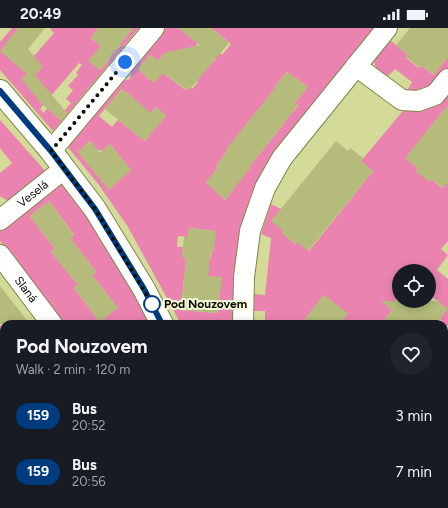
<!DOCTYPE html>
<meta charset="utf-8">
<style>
:root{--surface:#171b24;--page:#20242c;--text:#f1f3f6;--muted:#9ea1a6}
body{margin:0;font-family:Figtree,sans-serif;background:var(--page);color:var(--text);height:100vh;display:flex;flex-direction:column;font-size:15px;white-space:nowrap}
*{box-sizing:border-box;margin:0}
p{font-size:13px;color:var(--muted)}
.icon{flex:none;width:22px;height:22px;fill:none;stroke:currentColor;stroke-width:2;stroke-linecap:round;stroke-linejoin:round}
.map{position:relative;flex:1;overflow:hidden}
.drawer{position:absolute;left:0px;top:292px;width:448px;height:188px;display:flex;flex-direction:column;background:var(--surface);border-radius:12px 12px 0 0;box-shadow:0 2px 10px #0003}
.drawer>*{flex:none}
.badge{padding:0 8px;border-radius:13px;font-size:14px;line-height:26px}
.tools{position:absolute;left:392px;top:236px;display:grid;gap:8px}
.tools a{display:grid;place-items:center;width:44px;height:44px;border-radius:50%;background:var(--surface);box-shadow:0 2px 10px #0003;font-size:20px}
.you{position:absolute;width:20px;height:20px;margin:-10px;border:3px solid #fff;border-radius:50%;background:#1a73e8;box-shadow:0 0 0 6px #1a73e833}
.map>.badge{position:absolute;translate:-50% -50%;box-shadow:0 0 0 2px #fff}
.round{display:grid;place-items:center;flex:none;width:42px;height:42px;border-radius:21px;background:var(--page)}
.summary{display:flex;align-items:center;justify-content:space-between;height:68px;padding:0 16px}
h1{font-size:19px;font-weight:700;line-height:30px}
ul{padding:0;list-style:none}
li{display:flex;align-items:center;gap:12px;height:56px;padding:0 16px}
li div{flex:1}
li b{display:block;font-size:15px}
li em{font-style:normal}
li .badge{min-width:44px;font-weight:700;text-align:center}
.status{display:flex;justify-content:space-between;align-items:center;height:28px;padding:0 20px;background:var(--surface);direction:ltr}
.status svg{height:11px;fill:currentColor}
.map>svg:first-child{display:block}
</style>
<div class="status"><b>20:49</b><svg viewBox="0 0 49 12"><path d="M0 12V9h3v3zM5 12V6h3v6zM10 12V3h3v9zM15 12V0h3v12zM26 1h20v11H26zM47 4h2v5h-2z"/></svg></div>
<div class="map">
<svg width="448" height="480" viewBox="0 0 448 480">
<rect width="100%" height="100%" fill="#d4db99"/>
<!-- built -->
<g fill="#c8d086">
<path d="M 4,377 L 4,448 L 0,446 L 0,379 Z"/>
<path d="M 448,427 L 448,454 L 444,455 L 444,428 Z"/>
<path d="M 331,476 L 395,476 L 386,480 L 322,480 Z"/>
</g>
<!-- green -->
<g fill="#eb83b0" fill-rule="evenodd">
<path d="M 12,0 L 18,0 L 25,23 L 34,28 L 54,5 L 50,1 L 51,0 L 98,0 L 91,10 L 101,18 L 89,33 L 100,42 L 120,18 L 119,17 L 131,3 L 131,0 L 139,0 L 53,103 L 0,42 L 0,14 ZM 79,35 L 82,37 L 76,45 L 78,47 L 68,58 L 73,62 L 66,71 L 71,75 L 58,90 L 47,80 L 44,85 L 40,81 Z"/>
<path d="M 166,0 L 178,0 L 213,19 L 222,27 L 231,16 L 211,0 L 375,0 L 272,131 L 236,296 L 181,296 L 128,199 L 99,157 L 67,118 L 124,52 L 130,51 L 131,44 ZM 198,15 L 216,31 L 210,37 L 192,22 ZM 180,21 L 202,40 L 194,50 L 198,54 L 192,61 L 190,59 L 187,62 L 185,61 L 184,61 L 163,45 L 150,52 L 138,41 L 150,27 L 158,33 L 164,26 L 167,28 L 170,24 L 173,23 L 176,26 ZM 287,44 L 308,59 L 300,69 L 294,74 L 298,78 L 291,86 L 290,86 L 281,99 L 249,139 L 250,140 L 232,160 L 233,162 L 225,172 L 206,154 L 218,140 L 216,138 L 228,122 L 227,121 L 276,59 L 275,58 ZM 122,61 L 134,71 L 151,105 L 145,113 L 118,92 L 112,99 L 99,88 ZM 156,79 L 166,88 L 157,98 L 147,90 ZM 90,113 L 98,122 L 102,123 L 110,116 L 131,142 L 109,161 L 78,124 ZM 189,200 L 215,203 L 210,232 L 182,229 L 183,219 L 177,219 L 178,208 L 188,209 ZM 184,250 L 204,252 L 221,250 L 218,285 L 181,282 Z"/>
<path d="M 390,12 L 408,27 L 406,30 L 419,40 L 422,38 L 433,47 L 448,29 L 448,44 L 424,63 L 406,64 L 412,54 L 395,41 L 388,48 L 377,41 L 374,35 L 377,28 Z"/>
<path d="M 448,63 L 448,77 L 406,130 L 418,140 L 416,143 L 429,153 L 431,151 L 442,160 L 448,154 L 448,213 L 441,221 L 448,227 L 437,242 L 448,251 L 448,298 L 444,298 L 444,296 L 440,296 L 442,293 L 440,291 L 447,281 L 429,266 L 429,243 L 399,243 L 399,269 L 390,280 L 392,282 L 385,291 L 390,296 L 339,296 L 348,286 L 324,267 L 301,296 L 265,296 L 265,283 L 253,283 L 254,266 L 265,267 L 271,210 L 261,206 L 271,176 L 281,181 L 272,193 L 283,203 L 282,205 L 295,216 L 297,214 L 309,223 L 373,143 L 361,133 L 402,84 Z"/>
<path d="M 0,92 L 47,145 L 8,173 L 0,168 L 0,145 L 12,135 L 0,120 Z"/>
<path d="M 64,153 L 113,225 L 153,296 L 65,296 L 0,213 L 0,202 ZM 49,173 L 74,207 L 70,210 L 96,244 L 92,247 L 117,279 L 100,294 L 74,260 L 78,257 L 51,224 L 55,221 L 30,188 Z"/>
<path d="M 0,297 L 4,303 L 4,377 L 0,379 Z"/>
<path d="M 444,317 L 448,317 L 448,427 L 444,428 Z"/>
<path d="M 4,395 L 4,430 L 0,425 L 0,400 Z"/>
<path d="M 0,452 L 4,456 L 4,476 L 87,476 L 89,480 L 0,480 Z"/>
<path d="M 130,476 L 236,476 L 238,480 L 132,480 Z"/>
<path d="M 256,476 L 331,476 L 322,480 L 287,480 L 286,476 L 277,480 L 257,480 Z"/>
</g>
<!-- building -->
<g fill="#b5bc7b">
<path d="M 18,0 L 45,0 L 28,21 L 43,39 L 35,47 L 67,85 L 62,93 L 42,76 L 21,51 L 27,46 L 0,23 Z"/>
<path d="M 98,0 L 133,0 L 100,42 L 88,33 L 101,18 L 91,10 Z"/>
<path d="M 178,0 L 211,0 L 229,15 L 191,60 L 189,59 L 187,62 L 163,45 L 154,55 L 138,41 L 150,27 L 158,33 L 164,25 L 200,17 Z"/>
<path d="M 410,0 L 448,0 L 448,29 L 433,47 L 422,38 L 420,40 L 406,29 L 408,27 L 396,17 Z"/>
<path d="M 287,44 L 308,59 L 295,75 L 298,77 L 249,139 L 250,140 L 225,172 L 206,154 L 218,140 L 216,138 L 228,122 L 226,121 L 276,59 L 275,58 Z"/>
<path d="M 122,61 L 151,85 L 157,79 L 166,88 L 144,113 L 105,81 Z"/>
<path d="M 448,77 L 448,154 L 443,160 L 431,151 L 429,154 L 416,143 L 418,140 L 405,130 Z"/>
<path d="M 91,113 L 100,125 L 110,116 L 131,142 L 109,162 L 78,124 Z"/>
<path d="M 336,113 L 348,123 L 350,120 L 364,131 L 361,133 L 373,143 L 308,223 L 297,214 L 295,216 L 282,205 L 283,203 L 271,193 Z"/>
<path d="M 49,173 L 74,208 L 70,210 L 96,244 L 92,247 L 118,280 L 99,294 L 74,260 L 78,257 L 51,224 L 55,221 L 30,188 Z"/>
<path d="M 189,200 L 216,203 L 214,222 L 211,222 L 208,248 L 222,249 L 218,285 L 181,282 L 186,229 L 182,229 L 184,209 L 188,209 Z"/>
<path d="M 0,258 L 30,296 L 0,296 Z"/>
<path d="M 324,267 L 348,286 L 339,296 L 301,296 Z"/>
<path d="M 381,273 L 437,273 L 448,281 L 436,296 L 381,296 L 392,282 Z"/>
</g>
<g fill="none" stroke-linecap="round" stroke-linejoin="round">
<defs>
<g id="street">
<path d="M 356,38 L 402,72 L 418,73 L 435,67 L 448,51"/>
<path d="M 51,123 L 154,0"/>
<path id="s1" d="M 0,192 L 65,140"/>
<path id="s2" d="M 0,227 L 52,296"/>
<path d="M 243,296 L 244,249 L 250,203 L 265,160 L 282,130 L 387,0"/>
<path d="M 0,463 L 4,462"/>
</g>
<g id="secondary">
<path d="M 0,63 L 51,123 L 95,181 L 144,261 L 162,296"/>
<path d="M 249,476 L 250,480"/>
</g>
</defs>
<!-- street casing -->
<use href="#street" stroke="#808647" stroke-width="22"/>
<!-- secondary casing -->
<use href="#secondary" stroke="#808647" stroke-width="24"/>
<!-- street -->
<use href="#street" stroke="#fff" stroke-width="20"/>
<!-- secondary -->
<use href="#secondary" stroke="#fff" stroke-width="22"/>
<defs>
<g id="rail">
<path d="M 444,442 L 448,440"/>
<path d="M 354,480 L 363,476"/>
</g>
</defs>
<!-- rail casing -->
<use href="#rail" stroke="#686d47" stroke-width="4.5"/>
<!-- rail -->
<use href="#rail" stroke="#f5f9d8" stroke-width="3" stroke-dasharray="9" stroke-linecap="butt"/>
</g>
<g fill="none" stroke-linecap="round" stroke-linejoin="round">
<defs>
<path id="line" d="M 0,63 L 51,123 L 95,181 L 144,261 L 162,296"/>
</defs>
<!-- line casing -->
<use href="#line" stroke="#fff" stroke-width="9"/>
<!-- line -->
<use href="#line" stroke="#003b80" stroke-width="6"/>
<!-- walk -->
<path stroke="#0b0d00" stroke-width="4" stroke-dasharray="0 7.2" d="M 125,34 L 51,123 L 95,181 L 152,276"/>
</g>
<!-- markers -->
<circle fill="#fff" stroke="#003b80" stroke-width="2" cx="152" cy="276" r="8"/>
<g text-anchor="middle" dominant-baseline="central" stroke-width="4" stroke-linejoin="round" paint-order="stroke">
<!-- street labels -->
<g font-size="12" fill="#0b0d00" stroke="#f5f9d8">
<text stroke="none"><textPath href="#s1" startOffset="42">Veselá</textPath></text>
<text stroke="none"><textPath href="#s2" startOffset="43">Slaná</textPath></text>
</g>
<!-- stop labels -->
<g font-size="12" font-weight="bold" fill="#0b0d00" stroke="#f5f9d8" text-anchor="start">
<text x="164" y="276">Pod Nouzovem</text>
</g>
</g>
</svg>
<div class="tools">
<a><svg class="icon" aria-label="locate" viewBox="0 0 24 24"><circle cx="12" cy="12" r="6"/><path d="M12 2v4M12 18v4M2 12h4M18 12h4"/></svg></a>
</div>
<div class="you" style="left:125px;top:34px"></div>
<section class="drawer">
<div class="summary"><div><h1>Pod Nouzovem</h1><p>Walk · 2 min · 120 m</p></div><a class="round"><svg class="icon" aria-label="heart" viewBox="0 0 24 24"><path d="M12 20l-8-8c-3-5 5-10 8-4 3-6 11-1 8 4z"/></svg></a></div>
<ul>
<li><span class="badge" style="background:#003b80;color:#fff">159</span><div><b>Bus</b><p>20:52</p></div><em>3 min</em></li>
<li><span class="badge" style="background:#003b80;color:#fff">159</span><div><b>Bus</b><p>20:56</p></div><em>7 min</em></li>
</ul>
</section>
</div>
